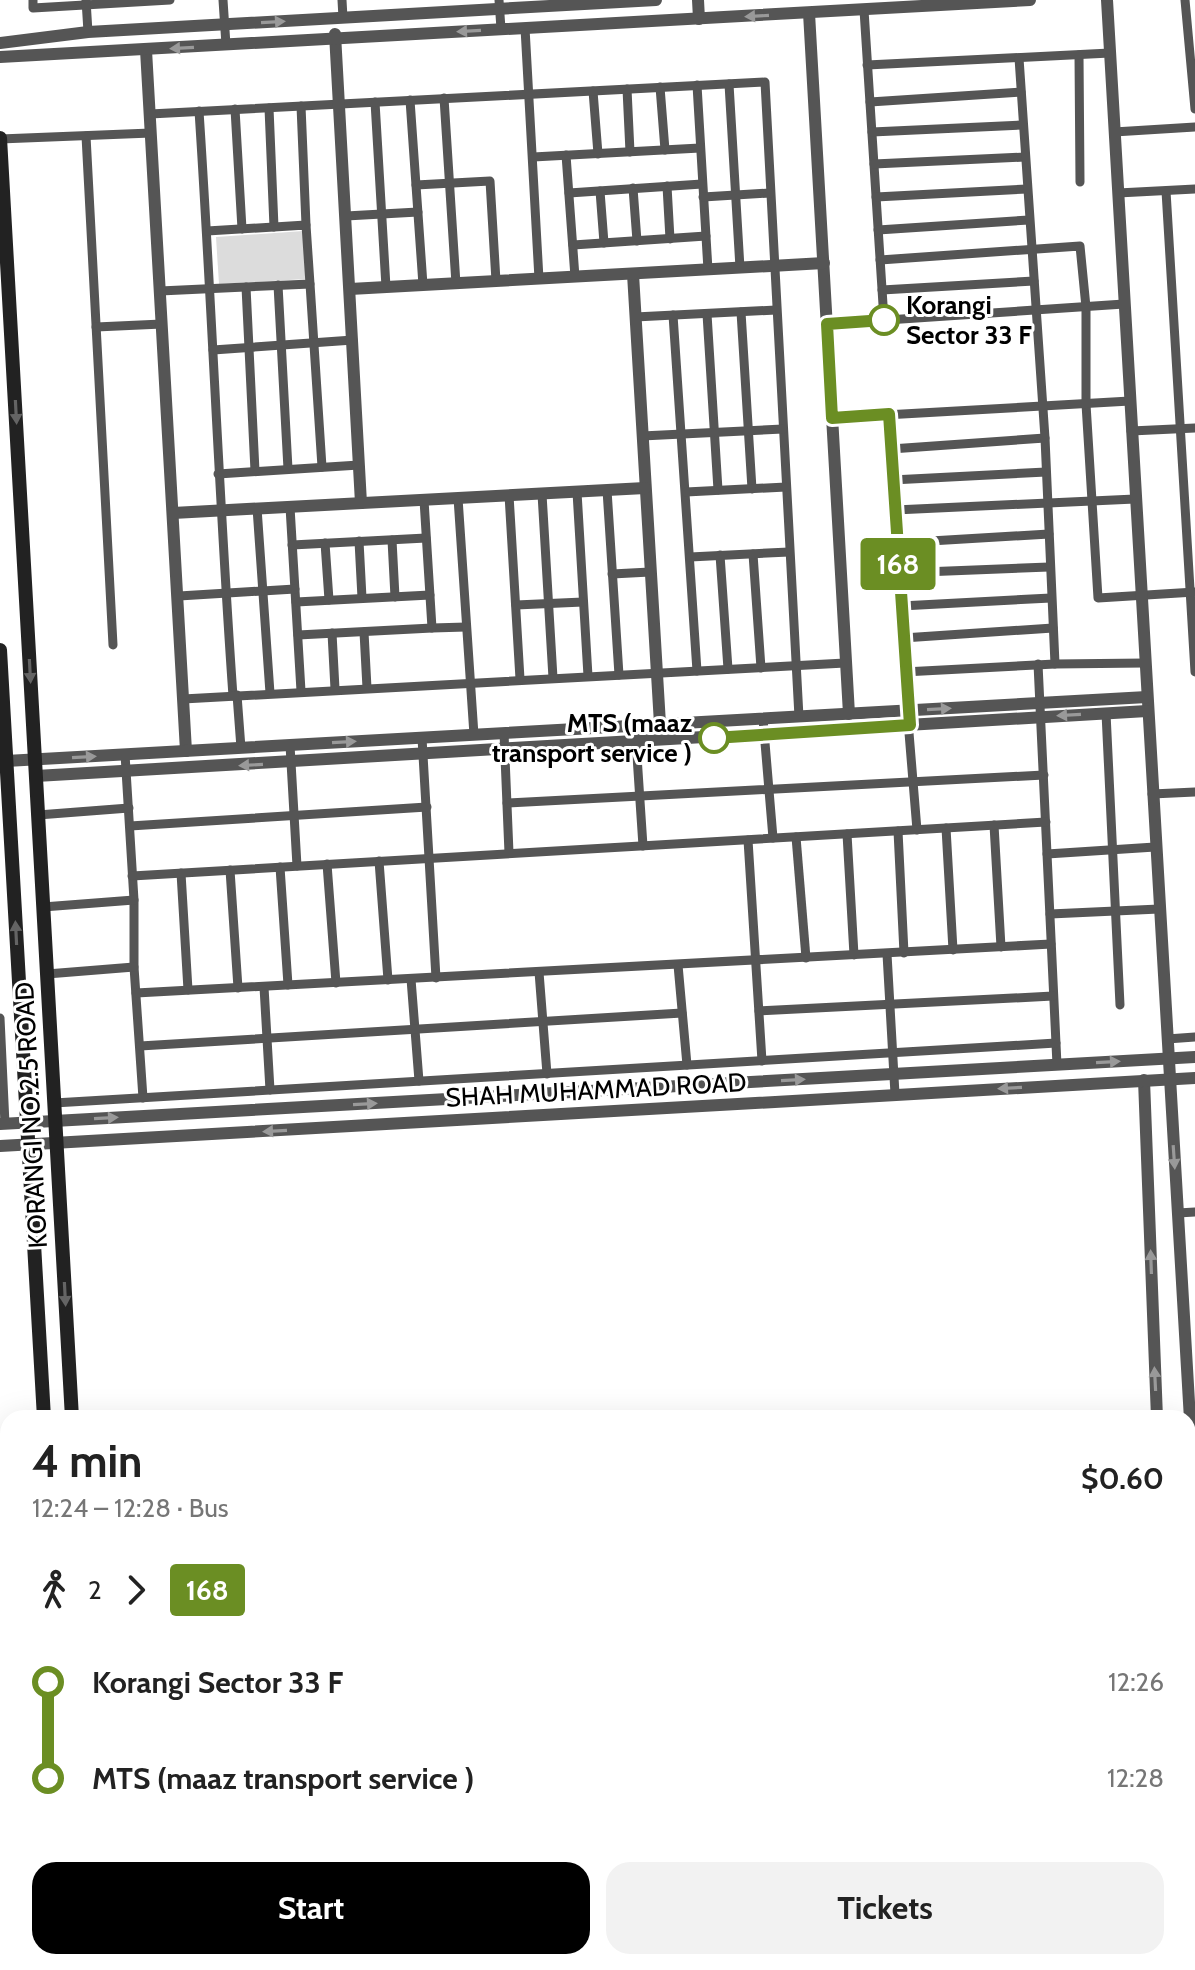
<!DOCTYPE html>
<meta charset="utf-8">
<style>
:root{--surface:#fff;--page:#f2f2f2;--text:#222;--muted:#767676;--accent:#000}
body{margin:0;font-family:Cabin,sans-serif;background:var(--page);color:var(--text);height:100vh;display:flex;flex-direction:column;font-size:30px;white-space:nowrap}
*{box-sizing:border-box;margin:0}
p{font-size:26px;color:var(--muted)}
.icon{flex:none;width:44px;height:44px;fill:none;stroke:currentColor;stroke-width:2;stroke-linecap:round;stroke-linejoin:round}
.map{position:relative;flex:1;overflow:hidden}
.panel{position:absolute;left:0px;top:1410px;width:1196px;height:560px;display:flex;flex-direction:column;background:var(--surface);border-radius:24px 24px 0 0;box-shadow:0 8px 32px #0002}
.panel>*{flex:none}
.badge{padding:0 16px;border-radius:6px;font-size:28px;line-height:52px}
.map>.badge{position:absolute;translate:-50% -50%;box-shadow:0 0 0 4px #fff}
.legs{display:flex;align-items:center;gap:12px;height:88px;padding:0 32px;font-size:26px}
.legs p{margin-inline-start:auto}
.overview{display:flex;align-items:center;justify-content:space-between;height:136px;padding:0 32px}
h1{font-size:44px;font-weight:700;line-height:60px}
.cta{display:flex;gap:16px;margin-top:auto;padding:16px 32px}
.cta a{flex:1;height:92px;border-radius:24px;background:var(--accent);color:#fff;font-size:32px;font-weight:700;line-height:92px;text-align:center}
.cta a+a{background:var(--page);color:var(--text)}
ul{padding:0 32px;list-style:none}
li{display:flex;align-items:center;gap:28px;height:96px;font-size:30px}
li i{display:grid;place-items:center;width:12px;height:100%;margin:0 10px;background:currentColor}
li i::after{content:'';width:20px;height:20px;margin:-10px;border:6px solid;border-radius:50%;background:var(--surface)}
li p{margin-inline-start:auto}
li:first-child i{background:linear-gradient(#0000 50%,currentColor 0)}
li:last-child i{background:linear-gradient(currentColor 50%,#0000 0)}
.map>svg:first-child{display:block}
</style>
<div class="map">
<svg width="1195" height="1970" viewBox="0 0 1195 1970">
<rect width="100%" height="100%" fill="#fff"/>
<!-- green -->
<path fill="#dcdcdc" d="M 303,231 L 306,279 L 219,284 L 216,237 Z"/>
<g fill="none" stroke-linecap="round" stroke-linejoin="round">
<defs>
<g id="primary">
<path d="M 1188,1579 L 1195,1581"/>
<path d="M 1188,1656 L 1195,1654"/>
<path d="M 0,1665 L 8,1661"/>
<path d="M 0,1707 L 8,1709"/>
</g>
</defs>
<!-- primary casing -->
<use href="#primary" stroke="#dbdbdb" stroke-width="17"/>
<!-- minor -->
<g stroke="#555" stroke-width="9">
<path d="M 33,0 L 33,8 L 170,0"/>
<path d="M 86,0 L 88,32"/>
<path d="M 223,0 L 226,45"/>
<path d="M 342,0 L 343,18"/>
<path d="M 499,0 L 501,29"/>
<path d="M 1185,0 L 1195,109"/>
<path d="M 864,10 L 884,320"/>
<path d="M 525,28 L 539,279"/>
<path d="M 1079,55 L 1080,182"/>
<path d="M 867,65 L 1110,53"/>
<path d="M 729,84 L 740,268"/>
<path d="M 697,85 L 708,270"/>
<path d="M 660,87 L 665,150"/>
<path d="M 627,89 L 630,152"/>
<path d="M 593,91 L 598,154"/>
<path d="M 444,98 L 456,284"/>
<path d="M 410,100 L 423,285"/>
<path d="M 375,102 L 386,287"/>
<path d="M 870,102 L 1021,92"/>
<path d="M 301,106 L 306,225"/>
<path d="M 269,108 L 274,227"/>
<path d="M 235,109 L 242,229"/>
<path d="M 199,111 C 212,306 219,501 233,696"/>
<path d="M 150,114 L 765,82 L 799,717"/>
<path d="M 872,132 L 1023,125"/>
<path d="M 1114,132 L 1195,127"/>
<path d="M 86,136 L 113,645"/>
<path d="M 0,139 L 151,133"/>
<path d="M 566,155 L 575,277"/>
<path d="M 533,157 L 700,148"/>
<path d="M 874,164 L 1025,157"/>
<path d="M 416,185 L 490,181 L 496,281"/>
<path d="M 667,186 L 670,239"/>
<path d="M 633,188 L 637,241"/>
<path d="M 600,191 L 604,243"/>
<path d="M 1166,191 L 1195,672"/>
<path d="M 569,193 L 702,184"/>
<path d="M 1118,193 L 1195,189"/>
<path d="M 703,197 L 770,193"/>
<path d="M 876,197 L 1027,189"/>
<path d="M 346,216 L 418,212"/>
<path d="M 878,230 L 1029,220"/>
<path d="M 573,245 L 706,236"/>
<path d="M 880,260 L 1080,246 L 1086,307 L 1086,404 L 1098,598 L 1195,592"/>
<path d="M 310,284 L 322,467"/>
<path d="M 278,285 L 288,469"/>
<path d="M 246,287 L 255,471"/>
<path d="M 882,290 L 1034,281"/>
<path d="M 160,291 L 310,284 L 306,225 L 207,231"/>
<path d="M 741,312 L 752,489"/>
<path d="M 707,314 L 718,490"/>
<path d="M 673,315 L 697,671"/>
<path d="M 635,317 L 776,310"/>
<path d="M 827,324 L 1124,304"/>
<path d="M 96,327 L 162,324"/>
<path d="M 213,350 L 353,340"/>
<path d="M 889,414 L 904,672 L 917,830"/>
<path d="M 832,418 L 1130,401"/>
<path d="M 1131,431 L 1195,428"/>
<path d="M 642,436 L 783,429"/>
<path d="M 891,449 L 1045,438"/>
<path d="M 218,474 L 359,465"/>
<path d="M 892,480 L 1046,472"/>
<path d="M 607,490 L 619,675"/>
<path d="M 577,492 L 588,676"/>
<path d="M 686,492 L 786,487"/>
<path d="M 542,494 L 553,678"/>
<path d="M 509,495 L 520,679"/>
<path d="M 458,498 L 474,735"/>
<path d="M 290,507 L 301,691"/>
<path d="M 257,508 L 270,693"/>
<path d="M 895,510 L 1135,499"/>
<path d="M 392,540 L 395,597"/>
<path d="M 359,541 L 362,598"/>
<path d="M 325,543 L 329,600"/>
<path d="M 897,543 L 1049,534"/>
<path d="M 292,545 L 426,538"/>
<path d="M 753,554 L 761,668"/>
<path d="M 720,555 L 728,669"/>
<path d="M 690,557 L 789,552"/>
<path d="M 898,573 L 1049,567"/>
<path d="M 612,574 L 650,572"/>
<path d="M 179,596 L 295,589"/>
<path d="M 296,602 L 430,595"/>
<path d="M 516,605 L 583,602"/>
<path d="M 901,606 L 1051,598"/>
<path d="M 432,628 L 466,627"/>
<path d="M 364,632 L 367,688"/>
<path d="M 332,633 L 335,689"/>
<path d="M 298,635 L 432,628 L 424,500"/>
<path d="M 903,638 L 1053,628"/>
<path d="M 1038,664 L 1057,1065"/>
<path d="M 1055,664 L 1145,663"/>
<path d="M 904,672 L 1055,664 L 1045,438 L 1019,58"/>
<path d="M 237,695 L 241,748"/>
<path d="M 183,699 L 845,663"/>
<path d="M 1106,713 L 1120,1005"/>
<path d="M 763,719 L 773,838"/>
<path d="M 635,726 L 643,846"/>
<path d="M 504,733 L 509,853"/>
<path d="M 422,738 L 436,978"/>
<path d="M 290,745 L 297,866"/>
<path d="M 125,754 L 134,900 L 134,967 L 143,1098"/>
<path d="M 1152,794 L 1195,792"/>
<path d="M 507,803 L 1044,775"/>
<path d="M 38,815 L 129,808"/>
<path d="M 994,825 L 1001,947"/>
<path d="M 130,826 L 427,807"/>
<path d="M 946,828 L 953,950"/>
<path d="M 898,831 L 904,953"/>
<path d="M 847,834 L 854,955"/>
<path d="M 796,837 L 806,958"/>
<path d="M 748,840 L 762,1061"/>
<path d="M 1047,854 L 1155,847"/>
<path d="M 379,861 L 388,980"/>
<path d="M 327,864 L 336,983"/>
<path d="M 280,867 L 288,985"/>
<path d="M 230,870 L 238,988"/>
<path d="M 181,873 L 188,990"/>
<path d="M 132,876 L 1046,822"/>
<path d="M 43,907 L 134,900"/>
<path d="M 1050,914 L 1159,909"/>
<path d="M 887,954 L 895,1094"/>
<path d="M 678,965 L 687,1065"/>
<path d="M 539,972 L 547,1074"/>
<path d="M 47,974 L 134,967"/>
<path d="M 411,979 L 419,1081"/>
<path d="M 264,987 L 270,1090"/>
<path d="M 136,993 L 1051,944"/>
<path d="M 759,1011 L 1053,996"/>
<path d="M 0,1018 L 5,1124"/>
<path d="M 1167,1039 L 1195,1037"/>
<path d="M 140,1046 L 682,1013"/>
<path d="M 54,1103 L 1056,1043"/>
<path d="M 1178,1213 L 1195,1212"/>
</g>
<!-- tertiary -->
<g stroke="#555" stroke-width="12">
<path d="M 698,0 L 699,19"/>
<path d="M 1107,0 L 1195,1505"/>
<path d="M 809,13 L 849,714"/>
<path d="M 335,34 L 361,503"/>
<path d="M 0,43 L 88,32 L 656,0"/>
<path d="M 146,50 L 186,751"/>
<path d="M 0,57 L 1030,0"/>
<path d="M 633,274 L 660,724"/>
<path d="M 350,289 L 824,263"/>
<path d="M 173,513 L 645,488"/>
<path d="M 6,761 L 1147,697"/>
<path d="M 36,776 L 1147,711"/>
<path d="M 1144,1080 L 1157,1418"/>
<path d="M 0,1124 L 1195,1057"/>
<path d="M 0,1146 L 1195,1078"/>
<path d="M 1188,1820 L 1195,1925"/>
<path d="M 74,1962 L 75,1970"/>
<path d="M 105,1962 L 105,1970"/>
<path d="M 1178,1962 L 1179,1970"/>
</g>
<!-- secondary -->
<g stroke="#222" stroke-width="14">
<path d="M 0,138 L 72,1418"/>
<path d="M 0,650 L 44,1418"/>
</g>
<!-- primary -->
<use href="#primary" stroke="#000" stroke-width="14"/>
</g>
<!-- one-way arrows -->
<defs><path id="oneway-solid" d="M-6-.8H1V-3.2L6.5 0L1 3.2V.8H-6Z" transform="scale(2)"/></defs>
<g fill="#999">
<use href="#oneway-solid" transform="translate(757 16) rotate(177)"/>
<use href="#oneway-solid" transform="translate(273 22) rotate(-3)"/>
<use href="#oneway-solid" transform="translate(469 31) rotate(177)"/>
<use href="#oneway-solid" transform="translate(182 48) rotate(177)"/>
<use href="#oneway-solid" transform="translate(939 709) rotate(-3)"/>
<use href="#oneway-solid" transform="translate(1069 715) rotate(177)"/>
<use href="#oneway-solid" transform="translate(344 742) rotate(-3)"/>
<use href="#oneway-solid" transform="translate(84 757) rotate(-3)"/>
<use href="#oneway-solid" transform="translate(251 765) rotate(177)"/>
<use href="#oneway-solid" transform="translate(1108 1062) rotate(-3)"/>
<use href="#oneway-solid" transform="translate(793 1080) rotate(-3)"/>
<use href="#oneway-solid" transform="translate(1010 1088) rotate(177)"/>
<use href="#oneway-solid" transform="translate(365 1104) rotate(-3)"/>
<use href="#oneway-solid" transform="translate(106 1118) rotate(-3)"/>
<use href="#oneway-solid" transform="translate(275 1131) rotate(177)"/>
<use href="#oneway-solid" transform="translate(1174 1157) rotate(86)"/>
<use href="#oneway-solid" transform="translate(1151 1262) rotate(-92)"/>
<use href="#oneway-solid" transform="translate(1155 1379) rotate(-93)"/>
</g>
<g fill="#646464">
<use href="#oneway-solid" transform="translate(16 412) rotate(87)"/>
<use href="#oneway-solid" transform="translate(30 671) rotate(87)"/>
<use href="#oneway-solid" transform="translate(16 933) rotate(-93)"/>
<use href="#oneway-solid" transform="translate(65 1294) rotate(87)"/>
</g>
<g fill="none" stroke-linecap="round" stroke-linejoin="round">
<defs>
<path id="line-1" d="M 714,738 L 910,725 L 889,414 L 832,418 L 827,324 L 884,320"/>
</defs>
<!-- line-1 casing -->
<use href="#line-1" stroke="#fff" stroke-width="18"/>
<!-- line-1 -->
<use href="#line-1" stroke="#6b8e23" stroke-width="12"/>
</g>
<!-- markers -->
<g fill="#fff" stroke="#6b8e23" stroke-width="4">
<circle cx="884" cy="320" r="14"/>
<circle cx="714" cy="738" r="14"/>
</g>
<g text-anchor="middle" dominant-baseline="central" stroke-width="6" stroke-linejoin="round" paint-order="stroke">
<!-- stop labels -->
<g font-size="26" font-weight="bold" fill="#000" stroke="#fff" text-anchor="start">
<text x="906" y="305">Korangi<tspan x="906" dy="30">Sector 33 F</tspan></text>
<text x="692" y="723" text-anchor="end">MTS (maaz<tspan x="692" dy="30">transport service )</tspan></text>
</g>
<!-- street labels -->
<g font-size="26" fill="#000" stroke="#fff">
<text transform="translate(596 1090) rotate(-3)">SHAH MUHAMMAD ROAD</text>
<text transform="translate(31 1115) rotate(-93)">KORANGI NO.2.5 ROAD</text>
</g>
</g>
</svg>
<b class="badge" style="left:898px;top:564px;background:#6b8e23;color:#fff">168</b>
<section class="panel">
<div class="overview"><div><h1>4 min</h1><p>12:24 – 12:28 · Bus</p></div><b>$0.60</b></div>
<div class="legs"><svg class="icon" aria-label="walk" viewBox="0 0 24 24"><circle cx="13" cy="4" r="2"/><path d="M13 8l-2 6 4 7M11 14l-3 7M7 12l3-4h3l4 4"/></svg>2<svg class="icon" aria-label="forward" viewBox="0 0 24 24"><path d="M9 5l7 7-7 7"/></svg><b class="badge" style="background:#6b8e23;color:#fff">168</b></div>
<ul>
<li><i style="color:#6b8e23"></i><b>Korangi Sector 33 F</b><p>12:26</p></li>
<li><i style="color:#6b8e23"></i><b>MTS (maaz transport service )</b><p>12:28</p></li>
</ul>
<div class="cta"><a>Start</a><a>Tickets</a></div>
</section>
</div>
